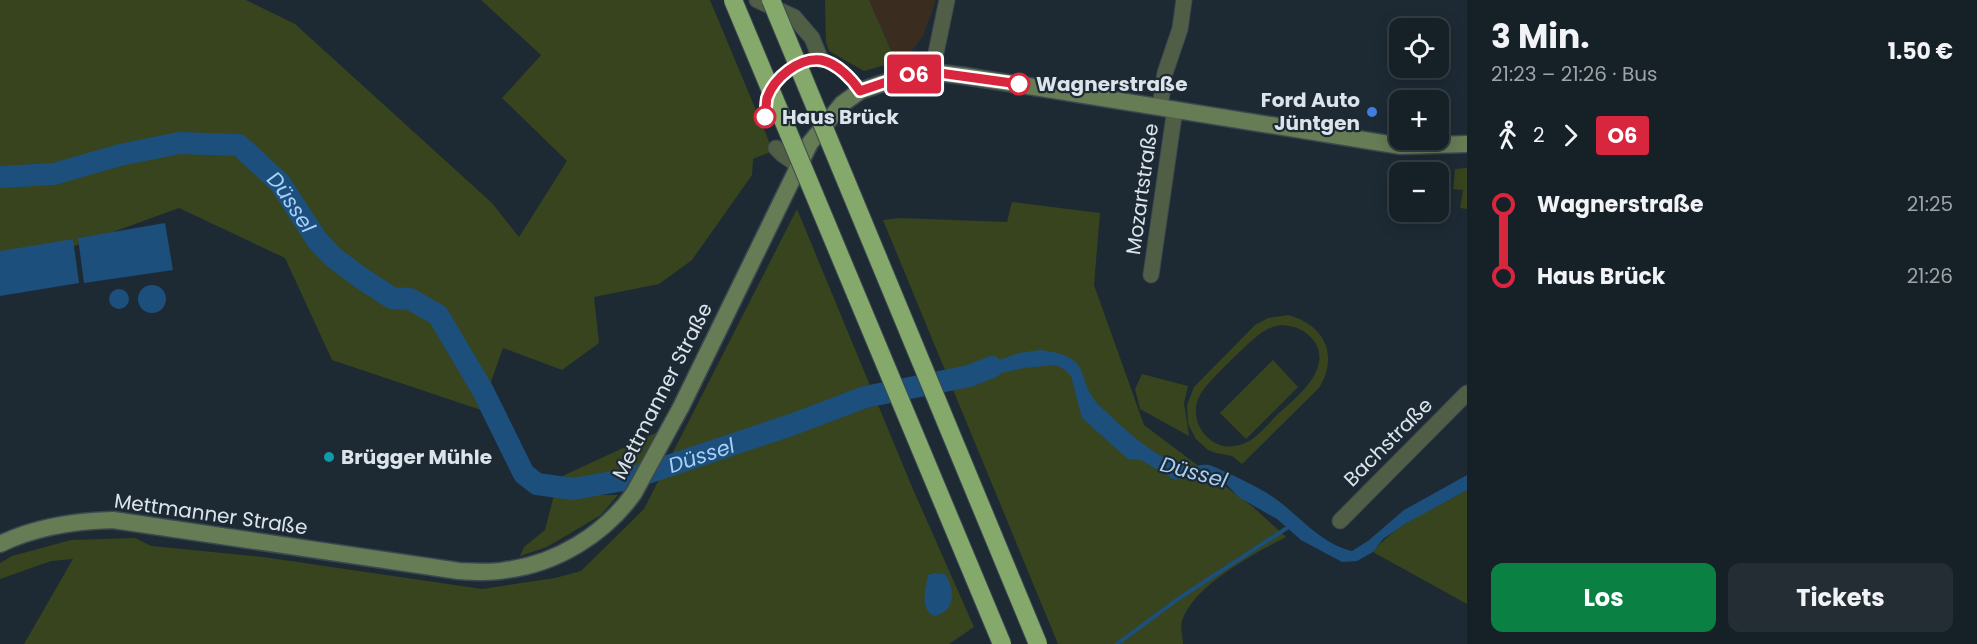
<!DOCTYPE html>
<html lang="de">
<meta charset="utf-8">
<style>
:root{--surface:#162027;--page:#232d33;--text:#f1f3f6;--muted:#9ea3a7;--line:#353e44;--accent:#0b8043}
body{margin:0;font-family:Poppins,sans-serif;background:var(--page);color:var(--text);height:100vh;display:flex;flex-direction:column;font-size:22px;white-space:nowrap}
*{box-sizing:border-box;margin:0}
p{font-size:20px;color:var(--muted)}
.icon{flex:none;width:33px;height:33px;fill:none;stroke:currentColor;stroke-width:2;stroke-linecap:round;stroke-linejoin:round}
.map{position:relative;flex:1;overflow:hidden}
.sheet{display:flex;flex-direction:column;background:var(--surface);width:510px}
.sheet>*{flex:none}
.badge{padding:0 12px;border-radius:4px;font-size:21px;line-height:39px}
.tools{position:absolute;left:1389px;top:18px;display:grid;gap:12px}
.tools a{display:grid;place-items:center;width:60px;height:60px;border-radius:12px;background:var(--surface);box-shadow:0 3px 15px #0003,0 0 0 2px var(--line);font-size:30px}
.map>.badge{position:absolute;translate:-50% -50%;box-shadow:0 0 0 3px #fff}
.legs{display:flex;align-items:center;gap:9px;height:66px;padding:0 24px;font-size:20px}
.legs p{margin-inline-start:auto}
.head{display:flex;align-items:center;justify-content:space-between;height:102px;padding:0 24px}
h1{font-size:33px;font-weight:700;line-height:45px}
.button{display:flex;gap:12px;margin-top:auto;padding:12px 24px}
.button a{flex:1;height:69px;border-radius:12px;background:var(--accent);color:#fff;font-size:24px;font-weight:700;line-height:69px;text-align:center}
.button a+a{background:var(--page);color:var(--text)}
ul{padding:0 24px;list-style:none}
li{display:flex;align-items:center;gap:21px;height:72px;font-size:22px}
li i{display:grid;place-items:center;width:9px;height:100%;margin:0 8px;background:currentColor}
li i::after{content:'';width:15px;height:15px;margin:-8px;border:4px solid;border-radius:50%;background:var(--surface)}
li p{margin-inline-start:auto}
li:first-child i{background:linear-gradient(#0000 50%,currentColor 0)}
li:last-child i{background:linear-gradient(currentColor 50%,#0000 0)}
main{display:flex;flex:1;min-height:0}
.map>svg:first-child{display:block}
</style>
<main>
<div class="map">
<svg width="1467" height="644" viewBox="0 0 1467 644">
<rect width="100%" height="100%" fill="#1d2a34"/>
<!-- commercial -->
<path fill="#3b2c20" d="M 869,0 L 936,0 L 923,36 L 910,53 L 896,62 Z"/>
<!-- green -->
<g fill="#37441e" fill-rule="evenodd">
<path d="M 0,0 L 246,0 L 295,24 L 492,203 L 519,237 L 567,161 L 502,98 L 541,55 L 481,0 L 710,0 L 773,151 L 753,159 L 752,175 L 692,260 L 659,284 L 594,297 L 599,343 L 562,370 L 503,348 L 481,410 L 332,360 L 285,258 L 179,208 L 0,273 Z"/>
<path d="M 825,0 L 869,0 L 896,62 L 864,71 L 829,51 L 826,42 Z"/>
<path d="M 1467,168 L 1467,209 L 1460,208 L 1463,190 L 1453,189 L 1455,169 Z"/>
<path d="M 1012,202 L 1100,213 L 1094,285 L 1144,425 L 1253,507 L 1286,537 C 1255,553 1193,586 1182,621 C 1180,627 1183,637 1183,644 L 1058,644 L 883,220 L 900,218 L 1007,222 Z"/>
<path d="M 797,209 L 912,487 L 974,627 L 949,644 L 24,644 L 73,559 L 51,561 L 0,579 L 0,563 L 12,556 L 71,540 L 135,538 L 151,546 L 263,557 L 482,589 L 555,578 L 581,571 L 644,509 Z"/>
<path d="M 1288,315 C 1325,325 1339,355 1319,388 L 1242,464 L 1232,456 L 1216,453 L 1208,450 L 1196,439 L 1188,424 L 1187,405 L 1194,387 L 1255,325 L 1268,318 ZM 1282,325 C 1295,326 1306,330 1314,341 C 1334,370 1294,399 1276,416 C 1267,425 1257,438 1245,443 C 1239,446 1230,447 1223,446 C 1201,440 1189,415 1200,395 C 1206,383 1249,342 1261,333 C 1268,328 1274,326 1282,325 Z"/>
<path d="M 1273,360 L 1298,387 L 1246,439 L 1220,413 Z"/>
<path d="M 1142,374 L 1188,386 L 1184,403 L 1189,436 L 1140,409 L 1135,389 Z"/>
<path d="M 662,430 L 639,470 L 566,482 L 556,479 Z"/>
<path d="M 1467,490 L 1467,604 L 1373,552 C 1396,523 1435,508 1467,490 Z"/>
<path d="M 554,495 L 618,495 L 601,515 L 547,547 L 520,556 L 524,547 L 545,530 Z"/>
</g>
<!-- water -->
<g fill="#1c4f7c">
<path d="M 165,223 L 173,270 L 84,283 L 78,238 Z"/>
<path d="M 73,239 L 79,283 L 0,296 L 0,251 Z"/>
<circle cx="152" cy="299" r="14"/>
<circle cx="119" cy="299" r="10"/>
<path d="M 1040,350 C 1098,357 1072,379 1101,407 C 1125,429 1150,455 1182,465 C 1190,468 1200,464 1209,465 C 1217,467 1262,489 1270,495 C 1298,513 1318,543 1352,551 L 1368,541 L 1404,510 L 1467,475 L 1467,490 L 1405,524 L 1383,539 L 1373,552 L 1357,561 L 1342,562 L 1301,540 L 1277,519 L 1240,498 L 1226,484 L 1184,477 L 1175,480 L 1141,460 L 1128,459 L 1082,418 L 1071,376 L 1062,368 L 1055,365 L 1024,368 L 997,374 L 971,386 L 962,374 L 1019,353 Z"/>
<path d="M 934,573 L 945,574 C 956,590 955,612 934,616 C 919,608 926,589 928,575 Z"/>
</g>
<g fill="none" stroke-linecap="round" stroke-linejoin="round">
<!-- stream -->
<path stroke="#1c4f7c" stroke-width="4" d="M 1117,644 L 1178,599 L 1290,526"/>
<!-- river -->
<path stroke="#1c4f7c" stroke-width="22" id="s1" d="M 0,177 L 54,174 L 120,155 L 179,143 L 239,145 L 280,183 L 317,240 L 333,257 L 361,278 L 392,298 L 410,299 L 438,315 L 482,389 L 524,474 L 537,484 L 573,489 L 629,479 L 791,425 L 865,397 L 969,376 L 992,367"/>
<defs>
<g id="minor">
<path d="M 757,0 L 794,17 L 812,38 L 821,60"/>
<path d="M 932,72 L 947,0"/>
<path d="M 1160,107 L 1165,73 L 1180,29 L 1184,0"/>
<path d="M 776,148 L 783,155 L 798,165"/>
<path d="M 1151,275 L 1175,109"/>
<path d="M 1340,521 L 1467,393"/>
</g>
<path id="secondary" d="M 0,544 C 35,527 74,521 113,520 L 459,571 C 475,572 491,573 506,570 C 556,564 605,534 634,493 L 681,407 L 810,143 L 842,104 L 860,91 L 907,75 L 932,72 L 965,76 L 1401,146 L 1467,144"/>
</defs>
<!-- minor casing -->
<use href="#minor" stroke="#3c4851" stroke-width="17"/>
<!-- secondary casing -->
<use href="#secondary" stroke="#3c4851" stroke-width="19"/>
<!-- minor -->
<use href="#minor" stroke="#505e46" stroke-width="15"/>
<!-- secondary -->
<use href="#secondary" stroke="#667c55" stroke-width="16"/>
<defs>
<g id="motorway-bridge">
<path d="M 733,0 L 1002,644"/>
<path d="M 771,0 L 1038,644"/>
</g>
</defs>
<!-- motorway-bridge casing -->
<use href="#motorway-bridge" stroke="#3c4851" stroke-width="20" stroke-linecap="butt"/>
<!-- motorway-bridge -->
<use href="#motorway-bridge" stroke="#85a86b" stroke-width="18"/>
</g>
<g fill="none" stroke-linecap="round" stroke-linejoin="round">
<defs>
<path id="line-1" d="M 765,117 C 766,111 766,104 767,98 C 774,78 799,57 821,60 C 837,63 852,79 860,91 L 907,75 L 932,72 L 1019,84"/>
</defs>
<!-- line-1 casing -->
<use href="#line-1" stroke="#fff" stroke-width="14"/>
<!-- line-1 -->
<use href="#line-1" stroke="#d7263d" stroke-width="9"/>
</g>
<!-- markers -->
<g fill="#fff" stroke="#d7263d" stroke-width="3">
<circle cx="1019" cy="84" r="10"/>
<circle cx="765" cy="117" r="10"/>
</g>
<circle fill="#3f7fe0" stroke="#1d2a34" stroke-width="2" cx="1372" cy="112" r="6"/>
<circle fill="#0f9aa8" stroke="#1d2a34" stroke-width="2" cx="329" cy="457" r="6"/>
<g text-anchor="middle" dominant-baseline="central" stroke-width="4.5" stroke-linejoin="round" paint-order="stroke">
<!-- stop labels -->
<g font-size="20" font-weight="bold" fill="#dce4eb" stroke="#1d2a34" text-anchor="start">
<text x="1036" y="84">Wagnerstraße</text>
<text x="782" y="117">Haus Brück</text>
</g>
<!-- poi labels -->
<g font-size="20" font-weight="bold" fill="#dce4eb" stroke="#1d2a34" text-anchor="end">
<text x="1360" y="100">Ford Auto<tspan x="1360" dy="23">Jüntgen</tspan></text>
<text x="341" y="457" text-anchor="start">Brügger Mühle</text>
</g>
<!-- street labels -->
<g font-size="20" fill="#dce4eb" stroke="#1d2a34">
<text transform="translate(1142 189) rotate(-82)">Mozartstraße</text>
<text transform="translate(662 391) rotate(-63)">Mettmanner Straße</text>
<text transform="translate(1388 442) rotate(-45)">Bachstraße</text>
<text transform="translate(211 514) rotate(8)">Mettmanner Straße</text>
</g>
<!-- water labels -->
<g font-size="21" font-style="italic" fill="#a6d0fa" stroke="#1d2a34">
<text stroke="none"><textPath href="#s1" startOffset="321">Düssel</textPath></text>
<text stroke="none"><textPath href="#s1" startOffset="879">Düssel</textPath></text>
<text transform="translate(1194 472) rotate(15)">Düssel</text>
</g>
</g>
</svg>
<div class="tools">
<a><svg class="icon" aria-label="locate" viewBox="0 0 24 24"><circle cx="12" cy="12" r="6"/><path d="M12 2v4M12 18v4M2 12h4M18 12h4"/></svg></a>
<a>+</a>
<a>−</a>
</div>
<b class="badge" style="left:914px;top:74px;background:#d7263d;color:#fff">O6</b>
</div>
<section class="sheet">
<div class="head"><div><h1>3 Min.</h1><p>21:23 – 21:26 · Bus</p></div><b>1.50 €</b></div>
<div class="legs"><svg class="icon" aria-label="walk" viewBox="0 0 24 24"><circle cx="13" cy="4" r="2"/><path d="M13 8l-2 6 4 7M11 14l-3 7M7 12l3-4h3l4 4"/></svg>2<svg class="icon" aria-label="forward" viewBox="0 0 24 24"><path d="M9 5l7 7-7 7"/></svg><b class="badge" style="background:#d7263d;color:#fff">O6</b></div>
<ul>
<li><i style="color:#d7263d"></i><b>Wagnerstraße</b><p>21:25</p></li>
<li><i style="color:#d7263d"></i><b>Haus Brück</b><p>21:26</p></li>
</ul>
<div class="button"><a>Los</a><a>Tickets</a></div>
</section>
</main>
